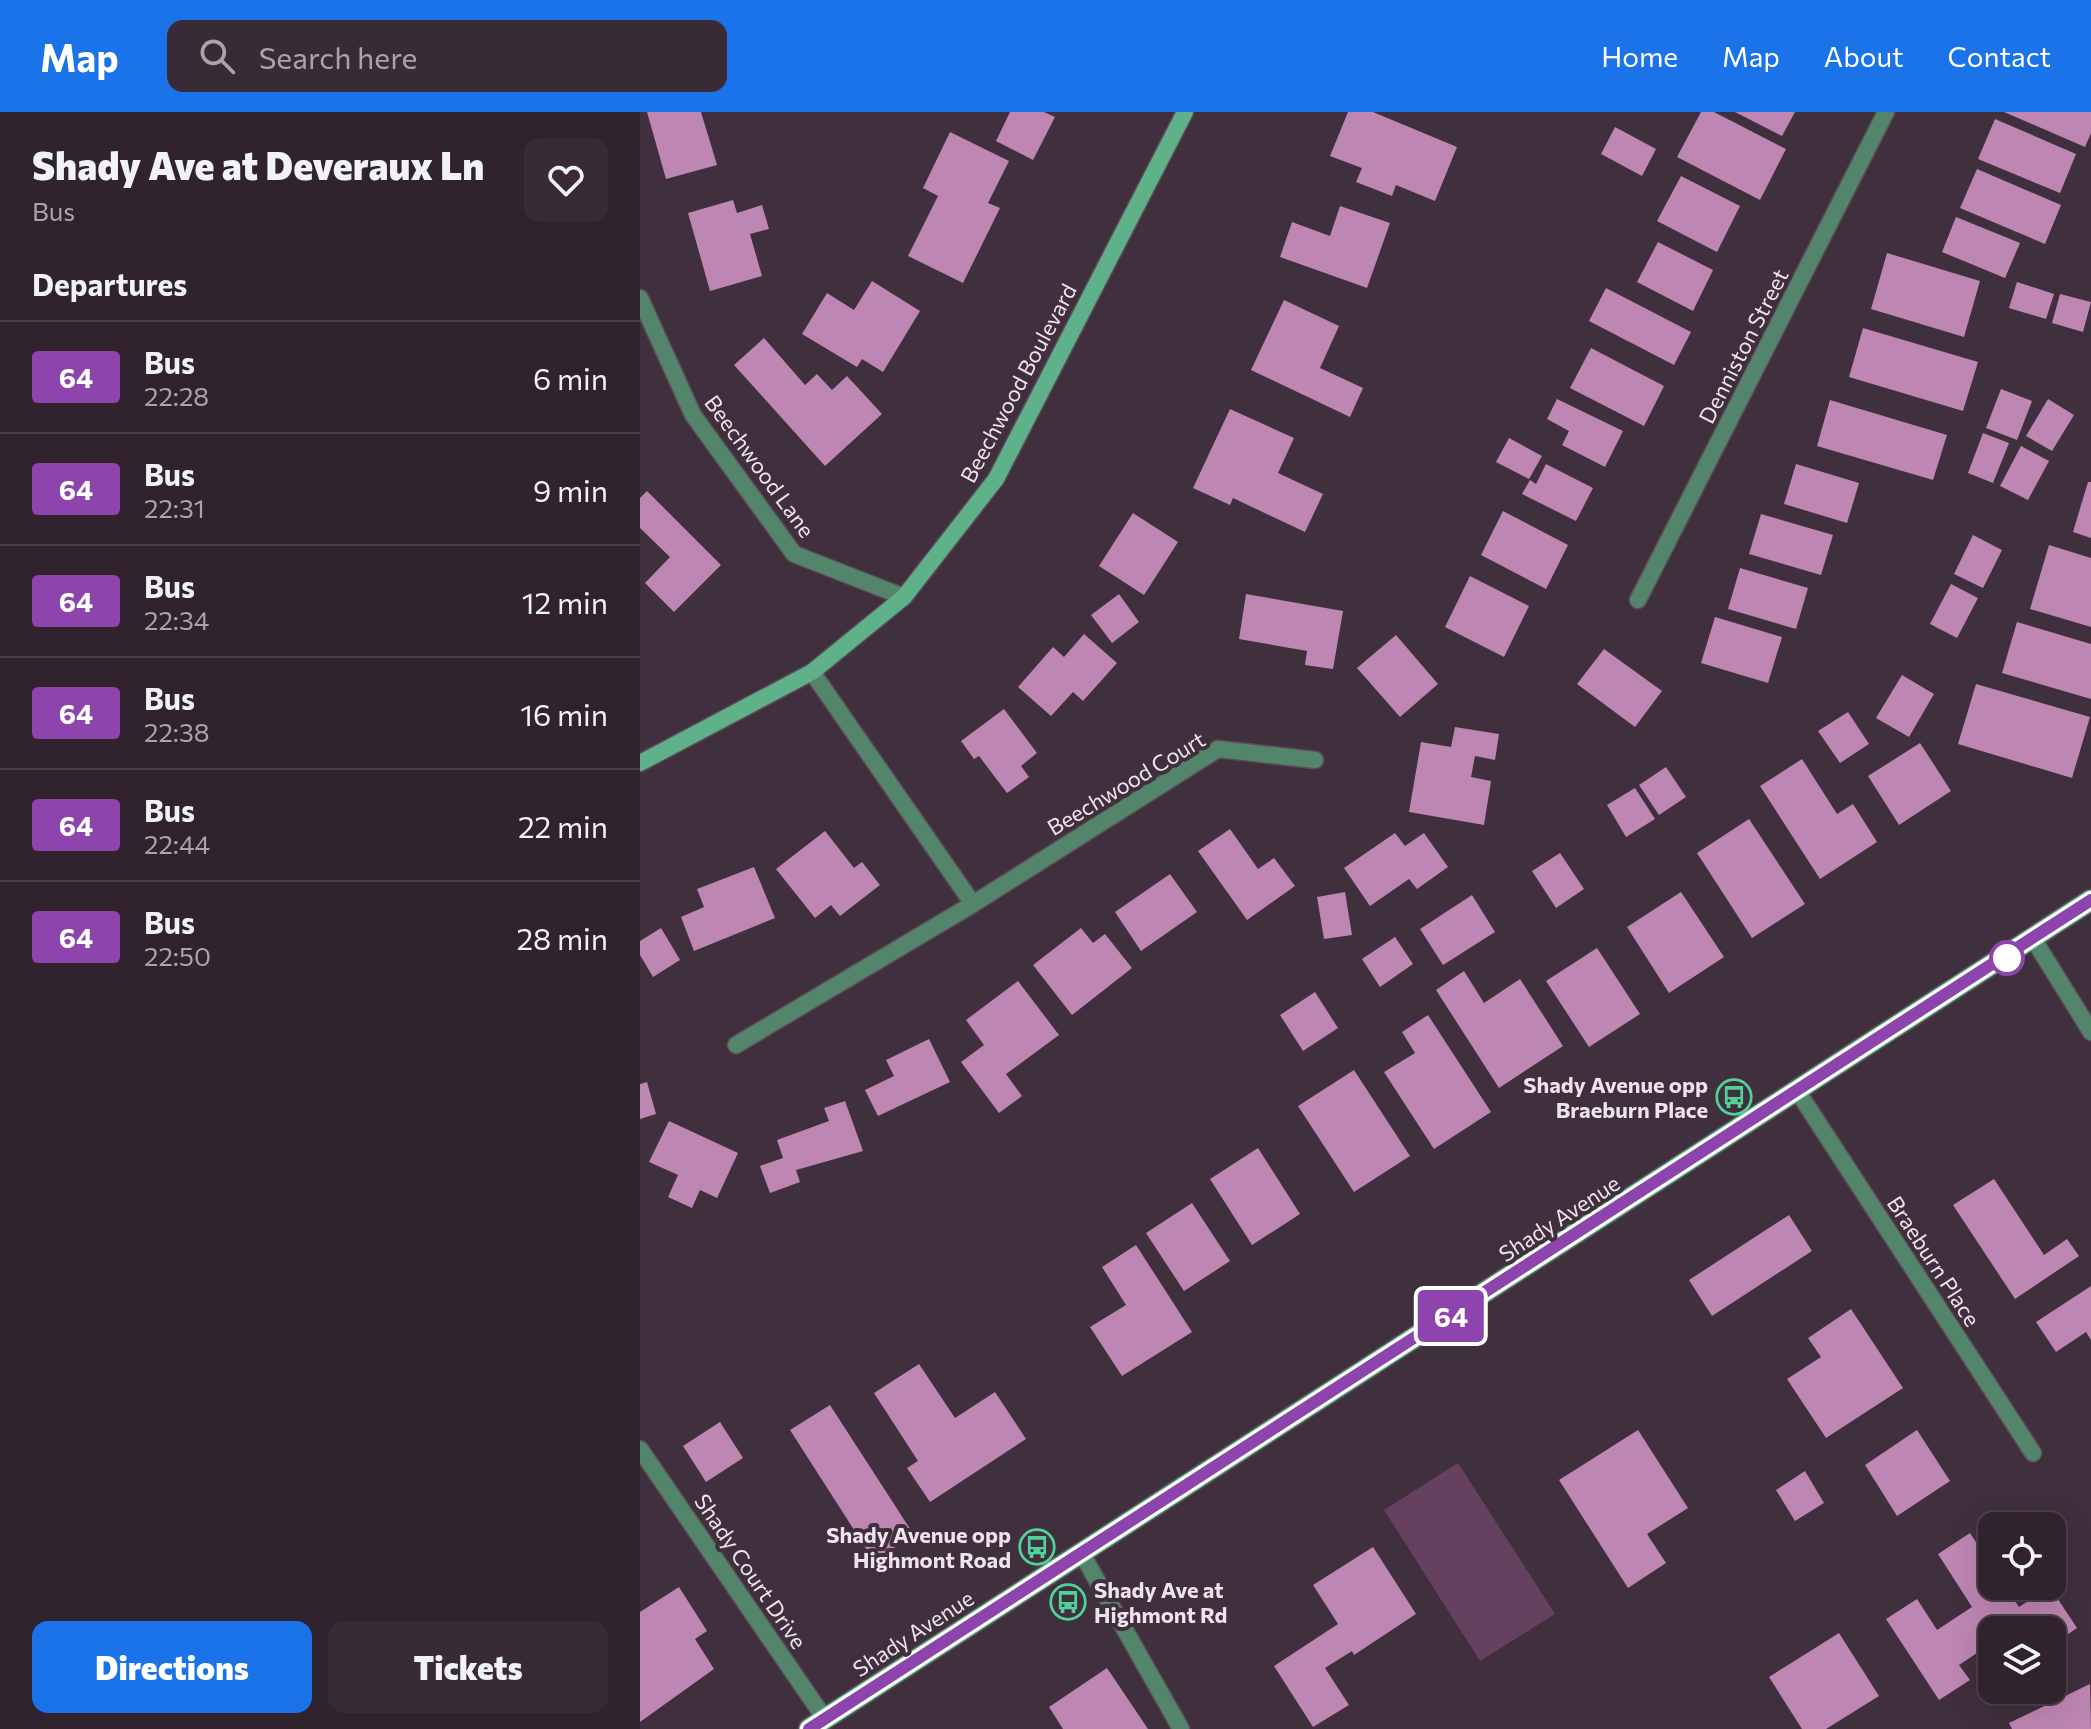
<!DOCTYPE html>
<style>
:root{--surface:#30232e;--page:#382b36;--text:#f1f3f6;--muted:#a8a4aa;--line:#4b404a;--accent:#1a73e8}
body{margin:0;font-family:Commissioner,sans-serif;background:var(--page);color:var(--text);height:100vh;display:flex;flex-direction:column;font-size:30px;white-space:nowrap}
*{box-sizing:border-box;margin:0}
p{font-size:26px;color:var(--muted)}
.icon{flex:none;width:44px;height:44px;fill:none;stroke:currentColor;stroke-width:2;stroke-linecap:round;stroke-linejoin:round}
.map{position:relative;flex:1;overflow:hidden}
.drawer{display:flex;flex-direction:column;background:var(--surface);width:640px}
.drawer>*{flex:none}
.badge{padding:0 16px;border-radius:6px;font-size:28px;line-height:52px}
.tools{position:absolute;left:1338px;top:1400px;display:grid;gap:16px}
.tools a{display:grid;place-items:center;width:88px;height:88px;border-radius:16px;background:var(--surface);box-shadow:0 8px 32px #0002,0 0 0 2px var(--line);font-size:40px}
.map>.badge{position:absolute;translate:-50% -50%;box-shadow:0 0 0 4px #fff}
h2{padding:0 32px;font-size:30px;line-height:72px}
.round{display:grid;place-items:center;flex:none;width:84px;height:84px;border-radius:16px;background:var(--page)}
.head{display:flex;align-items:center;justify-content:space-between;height:136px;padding:0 32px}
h1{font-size:38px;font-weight:800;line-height:60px}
.cta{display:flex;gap:16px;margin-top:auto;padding:16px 32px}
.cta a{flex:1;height:92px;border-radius:16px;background:var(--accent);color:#fff;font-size:32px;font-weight:800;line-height:92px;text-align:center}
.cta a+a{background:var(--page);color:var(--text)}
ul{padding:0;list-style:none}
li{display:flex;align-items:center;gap:24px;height:112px;padding:0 32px;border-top:2px solid var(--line)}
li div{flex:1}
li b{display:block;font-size:30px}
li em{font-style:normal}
li .badge{min-width:88px;font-weight:700;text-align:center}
header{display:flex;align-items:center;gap:48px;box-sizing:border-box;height:112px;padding:0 40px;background:var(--accent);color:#fff}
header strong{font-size:38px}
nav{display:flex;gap:44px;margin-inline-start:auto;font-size:28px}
.search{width:560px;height:72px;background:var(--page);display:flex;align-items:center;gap:20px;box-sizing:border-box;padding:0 28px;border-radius:16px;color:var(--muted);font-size:30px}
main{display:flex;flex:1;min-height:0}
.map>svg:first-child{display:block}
</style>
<header>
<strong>Map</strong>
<div class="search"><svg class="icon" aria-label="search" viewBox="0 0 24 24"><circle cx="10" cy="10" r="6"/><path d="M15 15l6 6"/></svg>Search here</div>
<nav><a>Home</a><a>Map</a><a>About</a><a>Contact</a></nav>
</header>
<main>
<section class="drawer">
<div class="head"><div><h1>Shady Ave at Deveraux Ln</h1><p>Bus</p></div><a class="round"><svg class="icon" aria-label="heart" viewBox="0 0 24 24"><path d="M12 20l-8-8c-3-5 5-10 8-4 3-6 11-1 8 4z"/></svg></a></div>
<h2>Departures</h2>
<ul>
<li><span class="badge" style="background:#8e44ad;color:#fff">64</span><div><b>Bus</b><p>22:28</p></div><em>6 min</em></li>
<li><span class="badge" style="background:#8e44ad;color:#fff">64</span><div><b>Bus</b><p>22:31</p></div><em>9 min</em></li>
<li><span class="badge" style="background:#8e44ad;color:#fff">64</span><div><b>Bus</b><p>22:34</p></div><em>12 min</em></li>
<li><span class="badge" style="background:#8e44ad;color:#fff">64</span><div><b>Bus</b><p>22:38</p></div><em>16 min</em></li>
<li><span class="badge" style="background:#8e44ad;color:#fff">64</span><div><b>Bus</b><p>22:44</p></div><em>22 min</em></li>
<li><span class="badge" style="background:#8e44ad;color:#fff">64</span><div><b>Bus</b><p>22:50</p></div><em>28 min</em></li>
</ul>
<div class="cta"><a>Directions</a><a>Tickets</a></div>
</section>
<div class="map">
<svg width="1451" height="1617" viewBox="0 0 1451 1617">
<rect width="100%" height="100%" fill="#402f3d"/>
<!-- green -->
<path fill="#66415f" d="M 818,1351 L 915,1502 L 840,1549 L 744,1398 Z"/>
<!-- building -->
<g fill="#be86b3">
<path d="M 7,0 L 61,0 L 77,53 L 26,67 Z"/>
<path d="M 370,0 L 404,0 L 415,5 L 393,48 L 356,29 Z"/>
<path d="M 708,0 L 733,0 L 817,35 L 795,89 L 756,73 L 752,84 L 716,70 L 722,56 L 690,44 Z"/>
<path d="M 1061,0 L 1074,0 L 1146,37 L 1120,88 L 1037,45 Z"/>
<path d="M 1095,0 L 1155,0 L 1142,24 Z"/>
<path d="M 1364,0 L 1451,0 L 1451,21 L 1445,35 Z"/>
<path d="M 1355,7 L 1436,42 L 1420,81 L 1338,47 Z"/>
<path d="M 975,15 L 1016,37 L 1002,64 L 961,42 Z"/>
<path d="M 310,20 L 369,49 L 348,91 L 360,96 L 323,171 L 268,144 L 298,84 L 283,76 Z"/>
<path d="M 1337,57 L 1421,93 L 1405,132 L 1320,96 Z"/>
<path d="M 1041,64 L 1100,94 L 1077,140 L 1017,109 Z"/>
<path d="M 93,88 L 97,101 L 122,93 L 129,117 L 110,122 L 122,164 L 70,179 L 48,101 Z"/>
<path d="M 700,94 L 750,111 L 727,176 L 640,145 L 652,110 L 690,124 Z"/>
<path d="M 1316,105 L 1380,131 L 1365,166 L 1302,140 Z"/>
<path d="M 1018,130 L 1073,158 L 1053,199 L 997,170 Z"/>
<path d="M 1247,141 L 1340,169 L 1324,225 L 1231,197 Z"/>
<path d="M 232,169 L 280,199 L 243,260 L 222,247 L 217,255 L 162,222 L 187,181 L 214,198 Z"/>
<path d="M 1377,170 L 1414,182 L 1406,207 L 1369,196 Z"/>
<path d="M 966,176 L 1051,220 L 1034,253 L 949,209 Z"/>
<path d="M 1420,182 L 1451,190 L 1443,220 L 1412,211 Z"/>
<path d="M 644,188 L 699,214 L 680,256 L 723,276 L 710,305 L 611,258 Z"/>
<path d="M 1223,216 L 1338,250 L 1323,299 L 1209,265 Z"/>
<path d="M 124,226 L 165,273 L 177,262 L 192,278 L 207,264 L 242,302 L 185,354 L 94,253 Z"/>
<path d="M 951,236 L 1024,274 L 1004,314 L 930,276 Z"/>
<path d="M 1361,277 L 1392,289 L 1377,328 L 1346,316 Z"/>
<path d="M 917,287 L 983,319 L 965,355 L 922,333 L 929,319 L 907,307 Z"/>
<path d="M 1408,287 L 1434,303 L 1412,339 L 1386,324 Z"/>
<path d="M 1190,288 L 1307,323 L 1293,368 L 1177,334 Z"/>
<path d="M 590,297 L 654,326 L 638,361 L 683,382 L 665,420 L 593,386 L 590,393 L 553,376 Z"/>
<path d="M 1343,321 L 1369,331 L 1353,371 L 1328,361 Z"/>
<path d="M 869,326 L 902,344 L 889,367 L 856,350 Z"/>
<path d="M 1381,334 L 1409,349 L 1388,388 L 1360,374 Z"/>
<path d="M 906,352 L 953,376 L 936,409 L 882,382 L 890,368 L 896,372 Z"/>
<path d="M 1156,352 L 1219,371 L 1207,411 L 1144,392 Z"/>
<path d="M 1448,370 L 1451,370 L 1451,426 L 1433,420 Z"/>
<path d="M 7,379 L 81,453 L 34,500 L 5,471 L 30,445 L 0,416 L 0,386 Z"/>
<path d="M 863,399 L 928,433 L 906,477 L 841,443 Z"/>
<path d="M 493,401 L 538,430 L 504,483 L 459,454 Z"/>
<path d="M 1121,402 L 1193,423 L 1181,463 L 1109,442 Z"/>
<path d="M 1333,423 L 1362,438 L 1343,476 L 1314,462 Z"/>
<path d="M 1409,433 L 1451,446 L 1451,515 L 1390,497 Z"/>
<path d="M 1100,456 L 1168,476 L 1156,517 L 1088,497 Z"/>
<path d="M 830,464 L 889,494 L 864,545 L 805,515 Z"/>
<path d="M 1311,472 L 1338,486 L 1317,526 L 1290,512 Z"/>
<path d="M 479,482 L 499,510 L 472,531 L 451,503 Z"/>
<path d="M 606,482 L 703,499 L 693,557 L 665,553 L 667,539 L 599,527 Z"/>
<path d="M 1075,505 L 1142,525 L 1128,571 L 1061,551 Z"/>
<path d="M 1377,510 L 1451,532 L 1451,587 L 1362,561 Z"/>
<path d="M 444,522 L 477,551 L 443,589 L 433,580 L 411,604 L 378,575 L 413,535 L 424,545 Z"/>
<path d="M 756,523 L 798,572 L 760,605 L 717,556 Z"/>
<path d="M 964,537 L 1022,579 L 995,615 L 937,572 Z"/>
<path d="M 1262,563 L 1294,582 L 1269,625 L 1236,606 Z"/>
<path d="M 1336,572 L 1450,605 L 1432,666 L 1318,632 Z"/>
<path d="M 364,597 L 397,641 L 381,654 L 389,665 L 367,681 L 339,644 L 334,647 L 321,629 Z"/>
<path d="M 1208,600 L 1229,632 L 1200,651 L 1178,619 Z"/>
<path d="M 815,615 L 859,622 L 855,648 L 835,644 L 831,665 L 851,669 L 844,713 L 769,700 L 781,630 L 811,635 Z"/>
<path d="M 1280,631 L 1311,679 L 1259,713 L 1228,664 Z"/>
<path d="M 1162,647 L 1197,702 L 1213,692 L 1237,730 L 1180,767 L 1120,674 Z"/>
<path d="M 1026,655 L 1046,685 L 1019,703 L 999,673 Z"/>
<path d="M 995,676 L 1015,707 L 986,725 L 967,693 Z"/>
<path d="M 1109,707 L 1165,792 L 1112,826 L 1057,741 Z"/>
<path d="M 590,717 L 618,757 L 634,746 L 655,774 L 607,808 L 558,739 Z"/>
<path d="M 185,719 L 214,756 L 222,750 L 240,773 L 200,804 L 191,793 L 175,806 L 136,757 Z"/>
<path d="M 755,721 L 765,734 L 784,721 L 808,755 L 777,777 L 769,767 L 730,794 L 704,756 Z"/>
<path d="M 920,741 L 944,777 L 916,796 L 892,759 Z"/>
<path d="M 114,755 L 135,806 L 54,839 L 41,805 L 64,795 L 57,777 Z"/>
<path d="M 530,762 L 557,800 L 501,839 L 475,800 Z"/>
<path d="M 705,780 L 712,823 L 684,827 L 677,785 Z"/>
<path d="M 1041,780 L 1084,845 L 1029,881 L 987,815 Z"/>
<path d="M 832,783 L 855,820 L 803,853 L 780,817 Z"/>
<path d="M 21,816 L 40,848 L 13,865 L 0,843 L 0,829 Z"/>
<path d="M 441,816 L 453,831 L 465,822 L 492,856 L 432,903 L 393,853 Z"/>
<path d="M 755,825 L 773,852 L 740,875 L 722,847 Z"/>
<path d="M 957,836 L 1000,902 L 949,935 L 906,869 Z"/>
<path d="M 824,859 L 844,891 L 880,867 L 923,934 L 859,976 L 796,878 Z"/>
<path d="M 378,869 L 419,923 L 366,962 L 382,984 L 359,1001 L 321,950 L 344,933 L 326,908 Z"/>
<path d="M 675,880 L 698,916 L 663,939 L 640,903 Z"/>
<path d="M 788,903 L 851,1000 L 794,1037 L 744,960 L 775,941 L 762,920 Z"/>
<path d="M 289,927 L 310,970 L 238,1004 L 225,978 L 254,964 L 246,948 Z"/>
<path d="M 714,958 L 770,1044 L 714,1080 L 658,994 Z"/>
<path d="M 7,970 L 16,1002 L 0,1007 L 0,972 Z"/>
<path d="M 205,989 L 223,1039 L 156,1058 L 160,1070 L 130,1081 L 120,1054 L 143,1046 L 137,1028 L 189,1009 L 184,996 Z"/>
<path d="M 29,1009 L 98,1041 L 77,1086 L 60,1078 L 52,1096 L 28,1085 L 38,1063 L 9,1050 Z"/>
<path d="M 618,1036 L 660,1102 L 612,1133 L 570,1067 Z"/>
<path d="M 1354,1067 L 1404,1143 L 1427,1127 L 1439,1144 L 1375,1187 L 1313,1093 Z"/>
<path d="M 552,1091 L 590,1149 L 544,1179 L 506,1121 Z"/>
<path d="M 1149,1103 L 1172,1139 L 1072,1204 L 1049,1168 Z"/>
<path d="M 496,1133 L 552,1220 L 482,1264 L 450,1215 L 486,1193 L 462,1155 Z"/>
<path d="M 1451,1174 L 1451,1228 L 1446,1220 L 1416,1240 L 1396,1210 Z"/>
<path d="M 1211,1197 L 1263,1276 L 1186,1326 L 1147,1267 L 1181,1245 L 1168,1226 Z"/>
<path d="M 279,1252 L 315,1306 L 355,1280 L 386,1327 L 290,1390 L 267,1356 L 278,1349 L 234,1281 Z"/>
<path d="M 190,1293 L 274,1423 L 234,1449 L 150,1318 Z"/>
<path d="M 80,1310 L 103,1346 L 66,1370 L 43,1334 Z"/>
<path d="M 998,1318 L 1048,1396 L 1007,1422 L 1026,1451 L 988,1476 L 919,1368 Z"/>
<path d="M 1277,1318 L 1310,1369 L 1257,1404 L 1225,1353 Z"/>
<path d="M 1165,1359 L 1184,1391 L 1155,1409 L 1136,1378 Z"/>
<path d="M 1330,1421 L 1352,1455 L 1352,1474 L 1365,1474 L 1379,1495 L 1410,1475 L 1437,1516 L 1412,1533 L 1412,1518 L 1352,1518 L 1352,1531 L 1319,1553 L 1330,1568 L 1299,1588 L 1246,1507 L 1277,1487 L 1297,1518 L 1332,1495 L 1298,1442 Z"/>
<path d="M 733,1435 L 776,1502 L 714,1543 L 712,1539 L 685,1556 L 709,1593 L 673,1615 L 634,1554 L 698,1512 L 673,1473 Z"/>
<path d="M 39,1475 L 67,1519 L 55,1527 L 74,1557 L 0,1610 L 0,1500 Z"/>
<path d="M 1199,1521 L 1239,1584 L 1186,1617 L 1162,1617 L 1129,1565 Z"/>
<path d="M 467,1556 L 508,1617 L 423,1617 L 409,1595 Z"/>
<path d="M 1450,1572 L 1451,1617 L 1372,1617 L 1369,1611 Z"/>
</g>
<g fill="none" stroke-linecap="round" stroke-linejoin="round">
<defs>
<g id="street">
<path d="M 0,186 L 53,303 L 154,442 L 264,485"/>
<path d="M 998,488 L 1246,0"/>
<path d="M 172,560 L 333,792"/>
<path d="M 1394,828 L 1451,920"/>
<path d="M 96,933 L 333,792 L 578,637 L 675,648"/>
<path d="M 1158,980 L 1393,1341"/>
<path d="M 0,1337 L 185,1607"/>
<path d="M 442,1442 L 541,1617"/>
</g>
<path id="secondary" d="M 0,651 L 172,560 L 264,485 L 356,367 L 545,0"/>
<path id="primary" d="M 169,1617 L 1451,788"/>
</defs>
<!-- street casing -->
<use href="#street" stroke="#5c4c59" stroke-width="19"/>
<!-- secondary casing -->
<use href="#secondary" stroke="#5c4c59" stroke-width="19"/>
<!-- primary casing -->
<use href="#primary" stroke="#5c4c59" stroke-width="23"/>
<!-- street -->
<use href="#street" stroke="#53856b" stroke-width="16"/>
<!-- secondary -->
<use href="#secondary" stroke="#5eb188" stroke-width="16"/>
<!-- primary -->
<use href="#primary" stroke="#65d39e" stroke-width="20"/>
</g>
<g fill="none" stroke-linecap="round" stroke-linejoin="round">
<defs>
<path id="line" d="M 169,1617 L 1451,788"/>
</defs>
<!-- line casing -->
<use href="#line" stroke="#fff" stroke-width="18"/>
<!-- line -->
<use href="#line" stroke="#8e44ad" stroke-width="12"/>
</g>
<!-- icons -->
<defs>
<symbol id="bus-ring" viewBox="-11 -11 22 22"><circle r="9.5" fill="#402f3d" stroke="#50d398" stroke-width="1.5"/><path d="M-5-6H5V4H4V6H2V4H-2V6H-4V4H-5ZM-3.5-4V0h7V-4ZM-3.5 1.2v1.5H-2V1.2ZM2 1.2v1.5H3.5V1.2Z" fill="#50d398"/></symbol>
</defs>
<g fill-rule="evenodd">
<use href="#bus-ring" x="1074" y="965" width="40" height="40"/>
<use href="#bus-ring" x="377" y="1415" width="40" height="40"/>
<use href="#bus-ring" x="408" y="1470" width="40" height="40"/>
</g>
<!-- markers -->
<circle fill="#fff" stroke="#8e44ad" stroke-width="4" cx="1367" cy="846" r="16"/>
<g text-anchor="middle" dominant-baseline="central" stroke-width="8" stroke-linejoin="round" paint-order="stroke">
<!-- street labels -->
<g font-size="22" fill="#efe4ed" stroke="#402f3d">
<text transform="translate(1103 234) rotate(-63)">Denniston Street</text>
<text transform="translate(378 271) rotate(-62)">Beechwood Boulevard</text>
<text transform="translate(120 354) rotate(54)">Beechwood Lane</text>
<text transform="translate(486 671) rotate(-31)">Beechwood Court</text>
<text transform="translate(919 1106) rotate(-33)">Shady Avenue</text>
<text transform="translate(1294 1149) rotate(57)">Braeburn Place</text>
<text transform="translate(111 1459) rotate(56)">Shady Court Drive</text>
<text transform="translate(273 1521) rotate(-33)">Shady Avenue</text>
</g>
<!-- poi labels -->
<g font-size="22" font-weight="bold" fill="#efe4ed" stroke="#402f3d" text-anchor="end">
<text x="1068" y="972">Shady Avenue opp<tspan x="1068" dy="25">Braeburn Place</tspan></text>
<text x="371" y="1422">Shady Avenue opp<tspan x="371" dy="25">Highmont Road</tspan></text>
<text x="454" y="1477" text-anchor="start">Shady Ave at<tspan x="454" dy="25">Highmont Rd</tspan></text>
</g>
</g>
</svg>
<div class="tools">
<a><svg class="icon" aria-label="locate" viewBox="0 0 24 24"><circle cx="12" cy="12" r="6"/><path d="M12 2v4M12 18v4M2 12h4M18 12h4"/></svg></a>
<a><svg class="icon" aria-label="layers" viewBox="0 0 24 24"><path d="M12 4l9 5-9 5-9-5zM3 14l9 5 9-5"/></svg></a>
</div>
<b class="badge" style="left:811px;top:1204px;background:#8e44ad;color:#fff">64</b>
</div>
</main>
